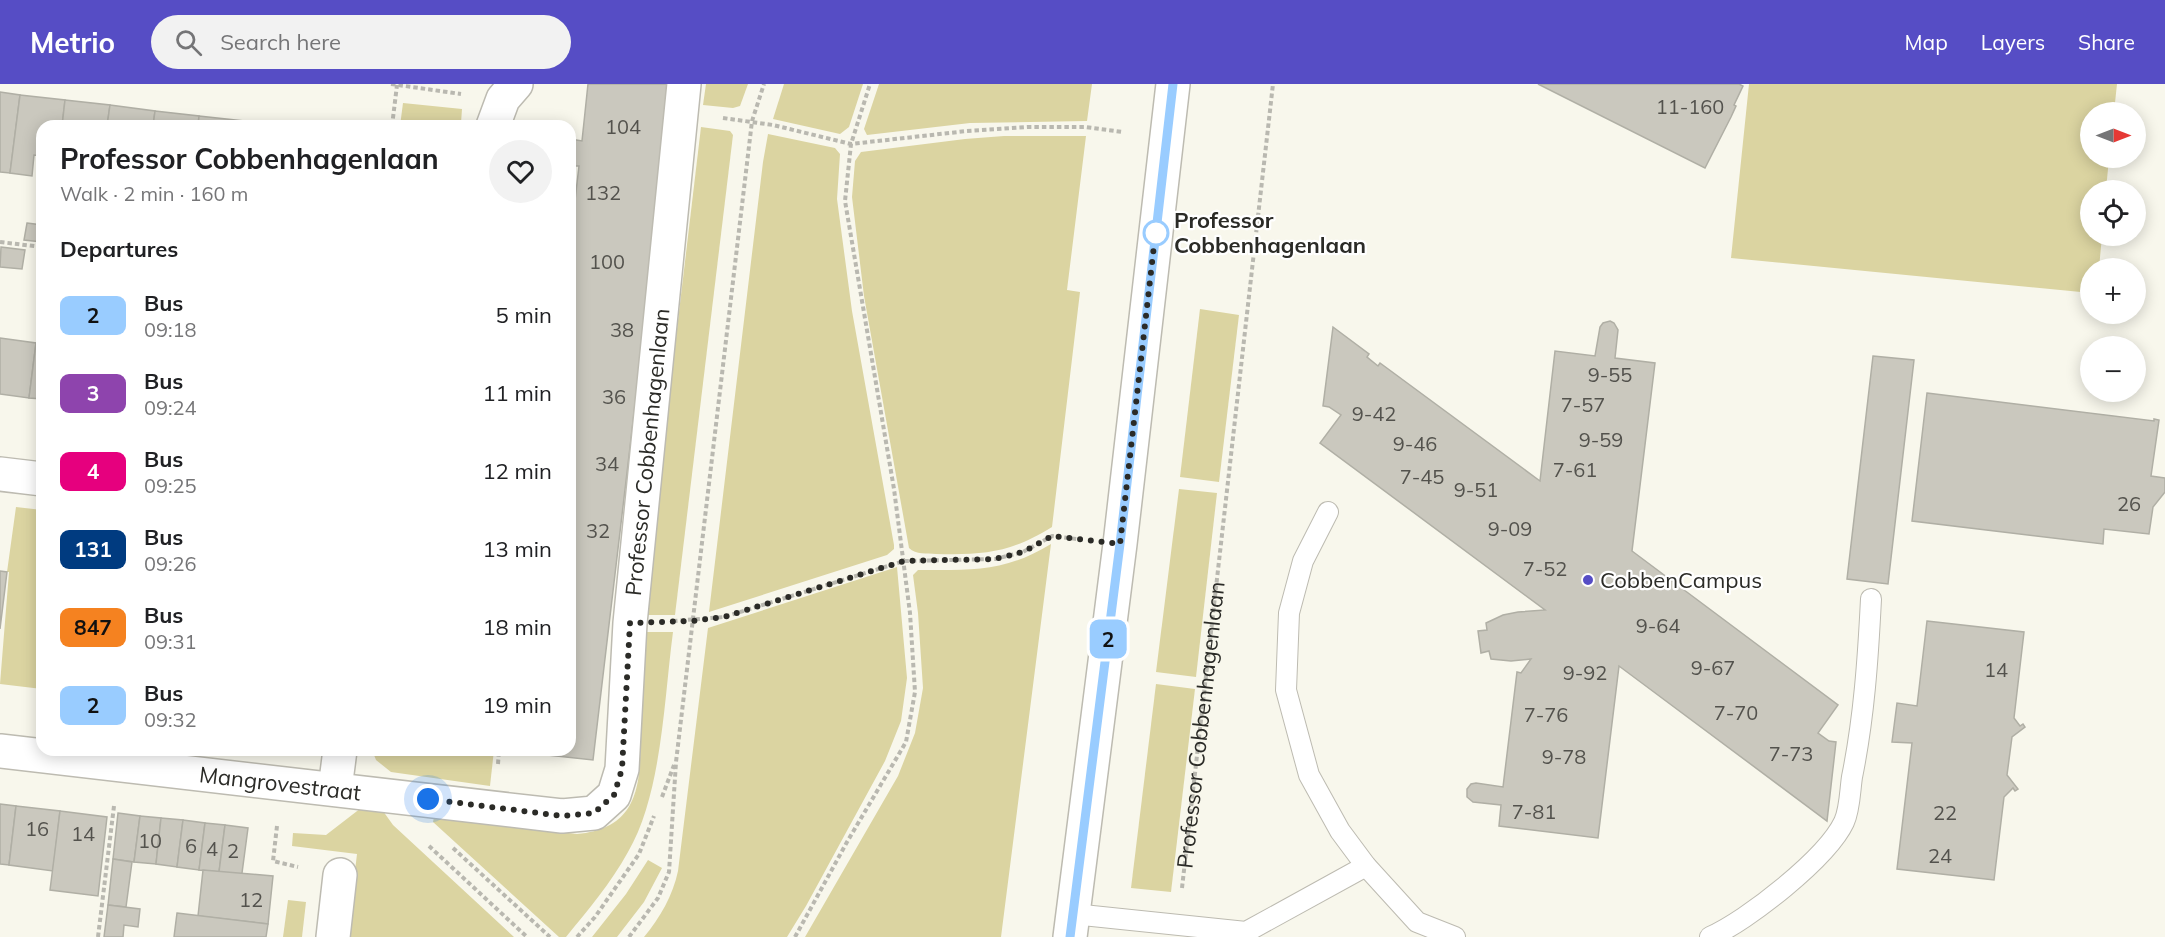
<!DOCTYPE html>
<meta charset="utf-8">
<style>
:root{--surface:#fff;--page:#f2f2f2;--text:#202124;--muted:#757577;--accent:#564dc5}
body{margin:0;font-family:Mulish,sans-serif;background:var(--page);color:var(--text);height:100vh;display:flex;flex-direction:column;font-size:22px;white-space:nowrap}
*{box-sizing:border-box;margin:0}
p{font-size:20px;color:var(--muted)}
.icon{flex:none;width:33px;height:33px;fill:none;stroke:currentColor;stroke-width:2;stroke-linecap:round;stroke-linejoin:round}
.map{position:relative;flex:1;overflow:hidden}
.sheet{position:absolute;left:36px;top:36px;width:540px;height:636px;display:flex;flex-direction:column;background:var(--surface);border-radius:18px;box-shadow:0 3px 15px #0003}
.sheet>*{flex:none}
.badge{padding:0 12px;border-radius:9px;font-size:21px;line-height:39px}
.needle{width:39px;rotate:90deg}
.tools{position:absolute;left:2080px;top:18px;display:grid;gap:12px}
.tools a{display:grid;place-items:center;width:66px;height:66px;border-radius:50%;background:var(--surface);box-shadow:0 3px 15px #0003;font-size:30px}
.you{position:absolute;width:30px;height:30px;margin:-15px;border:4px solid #fff;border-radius:50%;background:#1a73e8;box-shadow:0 0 0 9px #1a73e833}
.map>.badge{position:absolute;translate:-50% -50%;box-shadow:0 0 0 3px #fff}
h2{padding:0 24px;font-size:22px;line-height:54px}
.round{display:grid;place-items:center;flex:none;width:63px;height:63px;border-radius:32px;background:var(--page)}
.headline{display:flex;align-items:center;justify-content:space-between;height:102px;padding:0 24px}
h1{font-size:28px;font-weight:700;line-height:45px}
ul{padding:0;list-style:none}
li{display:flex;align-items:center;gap:18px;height:78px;padding:0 24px}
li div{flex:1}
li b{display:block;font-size:22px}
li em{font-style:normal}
li .badge{min-width:66px;font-weight:700;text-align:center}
header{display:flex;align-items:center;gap:36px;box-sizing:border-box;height:84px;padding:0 30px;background:var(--accent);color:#fff}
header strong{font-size:28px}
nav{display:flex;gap:33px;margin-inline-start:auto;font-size:21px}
.search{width:420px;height:54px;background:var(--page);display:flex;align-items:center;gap:15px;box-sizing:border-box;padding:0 21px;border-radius:33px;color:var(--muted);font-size:22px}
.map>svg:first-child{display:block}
</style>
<header>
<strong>Metrio</strong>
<div class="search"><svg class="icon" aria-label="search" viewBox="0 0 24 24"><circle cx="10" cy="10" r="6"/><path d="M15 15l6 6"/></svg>Search here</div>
<nav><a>Map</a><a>Layers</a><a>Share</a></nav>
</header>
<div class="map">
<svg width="2165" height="853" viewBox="0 0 2165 853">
<rect width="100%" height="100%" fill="#f8f7ec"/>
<!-- green -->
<g fill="#dbd4a1">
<path d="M 706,0 L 748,0 L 740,22 L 733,24 L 703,21 Z"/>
<path d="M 784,0 L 863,0 L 849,43 L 840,50 L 773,35 Z"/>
<path d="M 879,0 L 1092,0 L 1087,37 L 970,39 L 867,51 L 864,45 Z"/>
<path d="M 1749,0 L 2117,0 L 2114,28 L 2091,28 L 2091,74 L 2109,74 L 2106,106 L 2091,106 L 2091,152 L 2102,152 L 2099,184 L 2091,184 L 2091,209 L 1731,174 Z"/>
<path d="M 403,19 L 462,25 L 461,39 L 447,37 L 446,42 L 400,42 Z"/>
<path d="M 701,43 L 730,47 L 733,51 L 675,531 L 643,531 Z"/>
<path d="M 768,50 L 835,64 L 840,70 L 837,115 L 852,227 L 894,461 L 894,465 L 887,471 L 709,528 L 763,78 Z"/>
<path d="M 1004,52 L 1086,52 L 1067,206 L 1080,208 L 1052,443 C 1010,469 985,471 936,470 C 927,469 916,471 909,464 L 864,212 L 852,113 L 855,77 L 861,68 L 965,55 Z"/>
<path d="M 1200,225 L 1239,231 L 1219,398 L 1180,393 Z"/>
<path d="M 1179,405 L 1217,409 L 1196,593 L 1156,588 Z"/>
<path d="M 16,423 L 42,426 L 42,605 L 0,600 L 9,488 L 7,488 Z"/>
<path d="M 1051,460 L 1001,853 L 805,853 L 898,692 L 915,649 L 923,604 L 918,529 L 913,491 L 918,486 L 922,486 C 973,486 1005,488 1051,460 Z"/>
<path d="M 897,483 L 907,594 L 901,637 L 885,677 L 806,822 L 787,853 L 644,853 C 660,834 673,811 678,787 L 708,544 Z"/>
<path d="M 641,548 L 673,548 C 664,615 662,710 628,768 C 611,799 588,826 566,853 L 559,853 L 433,738 L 434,733 L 577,750 C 648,744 640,685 640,632 C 640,604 641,576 641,548 Z"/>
<path d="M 1156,600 L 1195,605 L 1171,808 L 1131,804 Z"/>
<path d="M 372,666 L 494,666 L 490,702 L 391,688 L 376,676 Z"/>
<path d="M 361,724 L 383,727 L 393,741 L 514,853 L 347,853 L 357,770 L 292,762 L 293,749 L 326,751 Z"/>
<path d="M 648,776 L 662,784 L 644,818 L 617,853 L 592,853 L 626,810 Z"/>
<path d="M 288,816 L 306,818 L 302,853 L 283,853 Z"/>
</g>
<!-- building -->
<g fill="#cac8be" stroke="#b0afa5" stroke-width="1.5">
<path d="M 588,0 L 673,0 L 593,676 L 510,667 L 570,666 L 570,159 L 579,82 L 570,82 L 570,55 L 582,57 Z"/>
<path d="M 1538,0 L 1739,0 L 1743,2 L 1734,21 L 1736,22 L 1731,33 L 1705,84 Z"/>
<path d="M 0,8 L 20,11 L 10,89 L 0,88 Z"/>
<path d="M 20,11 L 65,16 L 62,42 L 42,42 L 42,72 L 34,71 L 32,92 L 10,89 Z"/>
<path d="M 65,16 L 110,21 L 107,42 L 62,42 Z"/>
<path d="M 110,21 L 155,27 L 153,42 L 107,42 Z"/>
<path d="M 155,27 L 199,32 L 198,42 L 153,42 Z"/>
<path d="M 199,32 L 244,37 L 243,42 L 198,42 Z"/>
<path d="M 244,37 L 285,42 L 243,42 Z"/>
<path d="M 27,139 L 42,141 L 42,158 L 24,156 Z"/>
<path d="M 1,163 L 25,166 L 22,185 L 0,183 Z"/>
<path d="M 1610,237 L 1614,239 L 1618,246 L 1615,274 L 1655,279 L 1632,467 L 1838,621 L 1818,649 L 1829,657 L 1836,658 L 1827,737 L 1619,582 L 1598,754 L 1499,742 L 1501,721 L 1473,718 L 1467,713 L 1467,705 L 1471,700 L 1476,699 L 1503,703 L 1517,588 L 1521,589 L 1531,575 L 1511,577 L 1491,575 L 1489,567 L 1481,569 L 1478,547 L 1487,546 L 1486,539 L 1503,531 L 1518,528 L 1545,526 L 1320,359 L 1341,331 L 1329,323 L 1323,322 L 1333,243 L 1369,270 L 1367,273 L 1378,282 L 1380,279 L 1540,397 L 1555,267 L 1595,272 L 1600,243 L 1603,239 Z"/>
<path d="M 0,254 L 36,259 L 29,314 L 0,310 Z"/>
<path d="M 36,259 L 42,259 L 42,315 L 29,314 Z"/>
<path d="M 1873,272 L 1914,276 L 1888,500 L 1847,495 Z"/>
<path d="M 1927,309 L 2154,337 L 2154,335 L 2159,336 L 2151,392 L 2165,394 L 2165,408 L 2153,423 L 2149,450 L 2104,445 L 2103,460 L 1912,437 Z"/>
<path d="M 0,487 L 7,488 L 0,545 Z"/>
<path d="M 1927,537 L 2024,548 L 2014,634 L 2020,642 L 2023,640 L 2025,643 L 2012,653 L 2007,691 L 2018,705 L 2015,707 L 2013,704 L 2004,713 L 1994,796 L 1897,785 L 1912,659 L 1892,658 L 1897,619 L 1917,622 Z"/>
<path d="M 0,720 L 16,722 L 9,781 L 0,780 Z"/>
<path d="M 16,722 L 60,727 L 53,787 L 9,781 Z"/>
<path d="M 60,727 L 107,733 L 98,812 L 50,806 Z"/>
<path d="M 118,729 L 140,732 L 134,778 L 113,775 Z"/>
<path d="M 140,732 L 161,734 L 156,780 L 134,778 Z"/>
<path d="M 161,734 L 183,736 L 177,783 L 156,780 Z"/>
<path d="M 183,736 L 205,739 L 199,786 L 177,783 Z"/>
<path d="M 205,739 L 225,741 L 219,788 L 199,786 Z"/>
<path d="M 225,741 L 248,744 L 242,789 L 239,791 L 219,788 Z"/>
<path d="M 113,775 L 132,778 L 126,823 L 108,821 Z"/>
<path d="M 203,786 L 273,792 L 268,840 L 198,832 Z"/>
<path d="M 108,821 L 140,825 L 138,843 L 124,841 L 123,853 L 104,853 Z"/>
<path d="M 177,829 L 268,840 L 266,853 L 174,853 Z"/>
</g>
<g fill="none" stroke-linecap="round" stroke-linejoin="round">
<defs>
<g id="lane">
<path d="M 1328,428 L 1303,477 L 1289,529 L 1286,606 L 1309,691 L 1340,747 L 1366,782 L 1417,838 L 1455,853"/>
<path d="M 1073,830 L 1246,848 L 1366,782"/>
<path d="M 1710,853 C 1747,837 1827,774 1844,738 C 1850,725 1850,706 1852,693 C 1864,634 1868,575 1871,515"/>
</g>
<g id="street">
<path d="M 493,42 L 503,15 L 516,0"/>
<path d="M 0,390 L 42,395"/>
<path id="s2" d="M 0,667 L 562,732 L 594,729 L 614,711 L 622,685 L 630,539 L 684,0"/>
<path d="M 335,705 L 340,666"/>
<path d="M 333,853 L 340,791"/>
</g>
<path id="secondary" d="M 1070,853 L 1120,460 L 1173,0"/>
</defs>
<!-- lane casing -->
<use href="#lane" stroke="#bdbbb1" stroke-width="22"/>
<!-- street casing -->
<use href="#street" stroke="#bdbbb1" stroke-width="36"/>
<!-- secondary casing -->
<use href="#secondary" stroke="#bdbbb1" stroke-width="36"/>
<!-- path -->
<g stroke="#b9b8b0" stroke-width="4" stroke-dasharray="4.5 3" stroke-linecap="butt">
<path d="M 391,0 L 461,10"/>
<path d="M 723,34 L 773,41 L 851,60 L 967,47 L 1028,43 L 1085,43 L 1123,48"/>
<path d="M 392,42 L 397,1"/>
<path d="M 0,158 L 42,163"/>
<path d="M 673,537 L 724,533 L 904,477 L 995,475 L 1023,468 L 1052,452 L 1077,455"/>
<path d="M 498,680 L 499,666"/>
<path d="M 662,713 L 674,681"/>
<path d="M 277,742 L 273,777 L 298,783"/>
<path d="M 429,762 L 527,853"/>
<path d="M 453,764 L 550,853"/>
<path id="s1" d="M 1182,804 L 1273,0"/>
<path d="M 98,853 L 114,722"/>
<path d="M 577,853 L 595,833 L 639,770 L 654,732"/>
<path d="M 629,853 L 658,814 L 669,788 L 676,678 L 752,37 L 764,0"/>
<path d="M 795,853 L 847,758 L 906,658 L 915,608 L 910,529 L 894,405 L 845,117 L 851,60 L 870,0"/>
</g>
<!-- lane -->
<use href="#lane" stroke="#fff" stroke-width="20"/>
<!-- street -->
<use href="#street" stroke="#fff" stroke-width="33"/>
<!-- secondary -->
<use href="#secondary" stroke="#fff" stroke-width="33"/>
</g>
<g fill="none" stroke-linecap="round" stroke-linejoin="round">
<defs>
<path id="line" d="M 1070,853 L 1120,460 L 1173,0"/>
</defs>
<!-- line casing -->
<use href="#line" stroke="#fff" stroke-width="14"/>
<!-- line -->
<use href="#line" stroke="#9cf" stroke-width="9"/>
<!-- walk -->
<path stroke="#2b2b27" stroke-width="6" stroke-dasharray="0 10.8" d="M 428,715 L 562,732 L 594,729 L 614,711 L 622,685 L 630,539 L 692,537 L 724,533 L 904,477 L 995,475 L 1023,468 L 1052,452 L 1120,460 L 1156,144 L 1156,149"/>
</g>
<!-- markers -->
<circle fill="#fff" stroke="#9cf" stroke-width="3" cx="1156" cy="149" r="12"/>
<circle fill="#564dc5" stroke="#fff" stroke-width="2" cx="1588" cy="496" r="6"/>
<g text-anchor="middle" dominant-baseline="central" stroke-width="4.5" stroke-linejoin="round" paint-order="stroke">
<!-- number labels -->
<g font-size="20" fill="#53524d">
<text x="1690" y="22">11-160</text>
<text x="623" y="42">104</text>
<text x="603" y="108">132</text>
<text x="607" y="177">100</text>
<text x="622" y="245">38</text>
<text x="1610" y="290">9-55</text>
<text x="614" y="312">36</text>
<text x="1583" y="320">7-57</text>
<text x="1374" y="329">9-42</text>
<text x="1601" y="355">9-59</text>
<text x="1415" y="359">9-46</text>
<text x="607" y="379">34</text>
<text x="1575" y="385">7-61</text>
<text x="1422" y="392">7-45</text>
<text x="1476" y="405">9-51</text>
<text x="2129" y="419">26</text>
<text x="1510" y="444">9-09</text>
<text x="598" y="446">32</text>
<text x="1545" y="484">7-52</text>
<text x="1658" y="541">9-64</text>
<text x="1713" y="583">9-67</text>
<text x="1996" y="585">14</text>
<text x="1585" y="588">9-92</text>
<text x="1736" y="628">7-70</text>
<text x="1546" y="630">7-76</text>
<text x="1791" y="669">7-73</text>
<text x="1564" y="672">9-78</text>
<text x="1534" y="727">7-81</text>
<text x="1945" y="728">22</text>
<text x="37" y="744">16</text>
<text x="83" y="749">14</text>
<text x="150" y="756">10</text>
<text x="191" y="761">6</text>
<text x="212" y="764">4</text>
<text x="233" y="766">2</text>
<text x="1940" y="771">24</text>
<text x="251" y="815">12</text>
</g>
<!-- stop labels -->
<g font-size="22" font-weight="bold" fill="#2b2b27" stroke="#fff" text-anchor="start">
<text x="1174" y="136">Professor<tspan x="1174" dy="25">Cobbenhagenlaan</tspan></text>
</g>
<!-- street labels -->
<g font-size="22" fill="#2b2b27" stroke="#fff">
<text stroke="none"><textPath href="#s2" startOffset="970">Professor Cobbenhagenlaan</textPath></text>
<text stroke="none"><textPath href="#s1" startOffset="164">Professor Cobbenhagenlaan</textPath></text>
<text stroke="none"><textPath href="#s2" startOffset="282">Mangrovestraat</textPath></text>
</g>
<!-- poi labels -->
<g font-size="22" fill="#2b2b27" stroke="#fff" text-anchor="start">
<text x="1600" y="496">CobbenCampus</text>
</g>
</g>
</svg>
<div class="tools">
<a><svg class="needle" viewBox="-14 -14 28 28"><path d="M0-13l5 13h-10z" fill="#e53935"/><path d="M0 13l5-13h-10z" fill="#757577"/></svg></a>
<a><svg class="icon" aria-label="locate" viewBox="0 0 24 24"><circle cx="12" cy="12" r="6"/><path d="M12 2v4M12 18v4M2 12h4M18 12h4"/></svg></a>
<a>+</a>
<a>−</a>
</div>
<div class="you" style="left:428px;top:715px"></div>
<b class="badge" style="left:1108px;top:555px;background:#9cf;color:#111">2</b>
<section class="sheet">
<div class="headline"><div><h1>Professor Cobbenhagenlaan</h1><p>Walk · 2 min · 160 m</p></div><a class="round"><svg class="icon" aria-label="heart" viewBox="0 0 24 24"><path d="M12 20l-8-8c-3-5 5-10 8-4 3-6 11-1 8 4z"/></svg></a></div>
<h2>Departures</h2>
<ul>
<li><span class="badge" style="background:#9cf;color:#111">2</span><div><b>Bus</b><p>09:18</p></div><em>5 min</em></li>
<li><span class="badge" style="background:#8e44ad;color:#fff">3</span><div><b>Bus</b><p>09:24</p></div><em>11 min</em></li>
<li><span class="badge" style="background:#e6007e;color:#fff">4</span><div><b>Bus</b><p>09:25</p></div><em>12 min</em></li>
<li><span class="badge" style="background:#003b80;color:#fff">131</span><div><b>Bus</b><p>09:26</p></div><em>13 min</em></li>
<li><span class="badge" style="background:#f58220;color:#111">847</span><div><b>Bus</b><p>09:31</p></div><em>18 min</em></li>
<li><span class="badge" style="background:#9cf;color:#111">2</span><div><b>Bus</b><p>09:32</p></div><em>19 min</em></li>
</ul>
</section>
</div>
